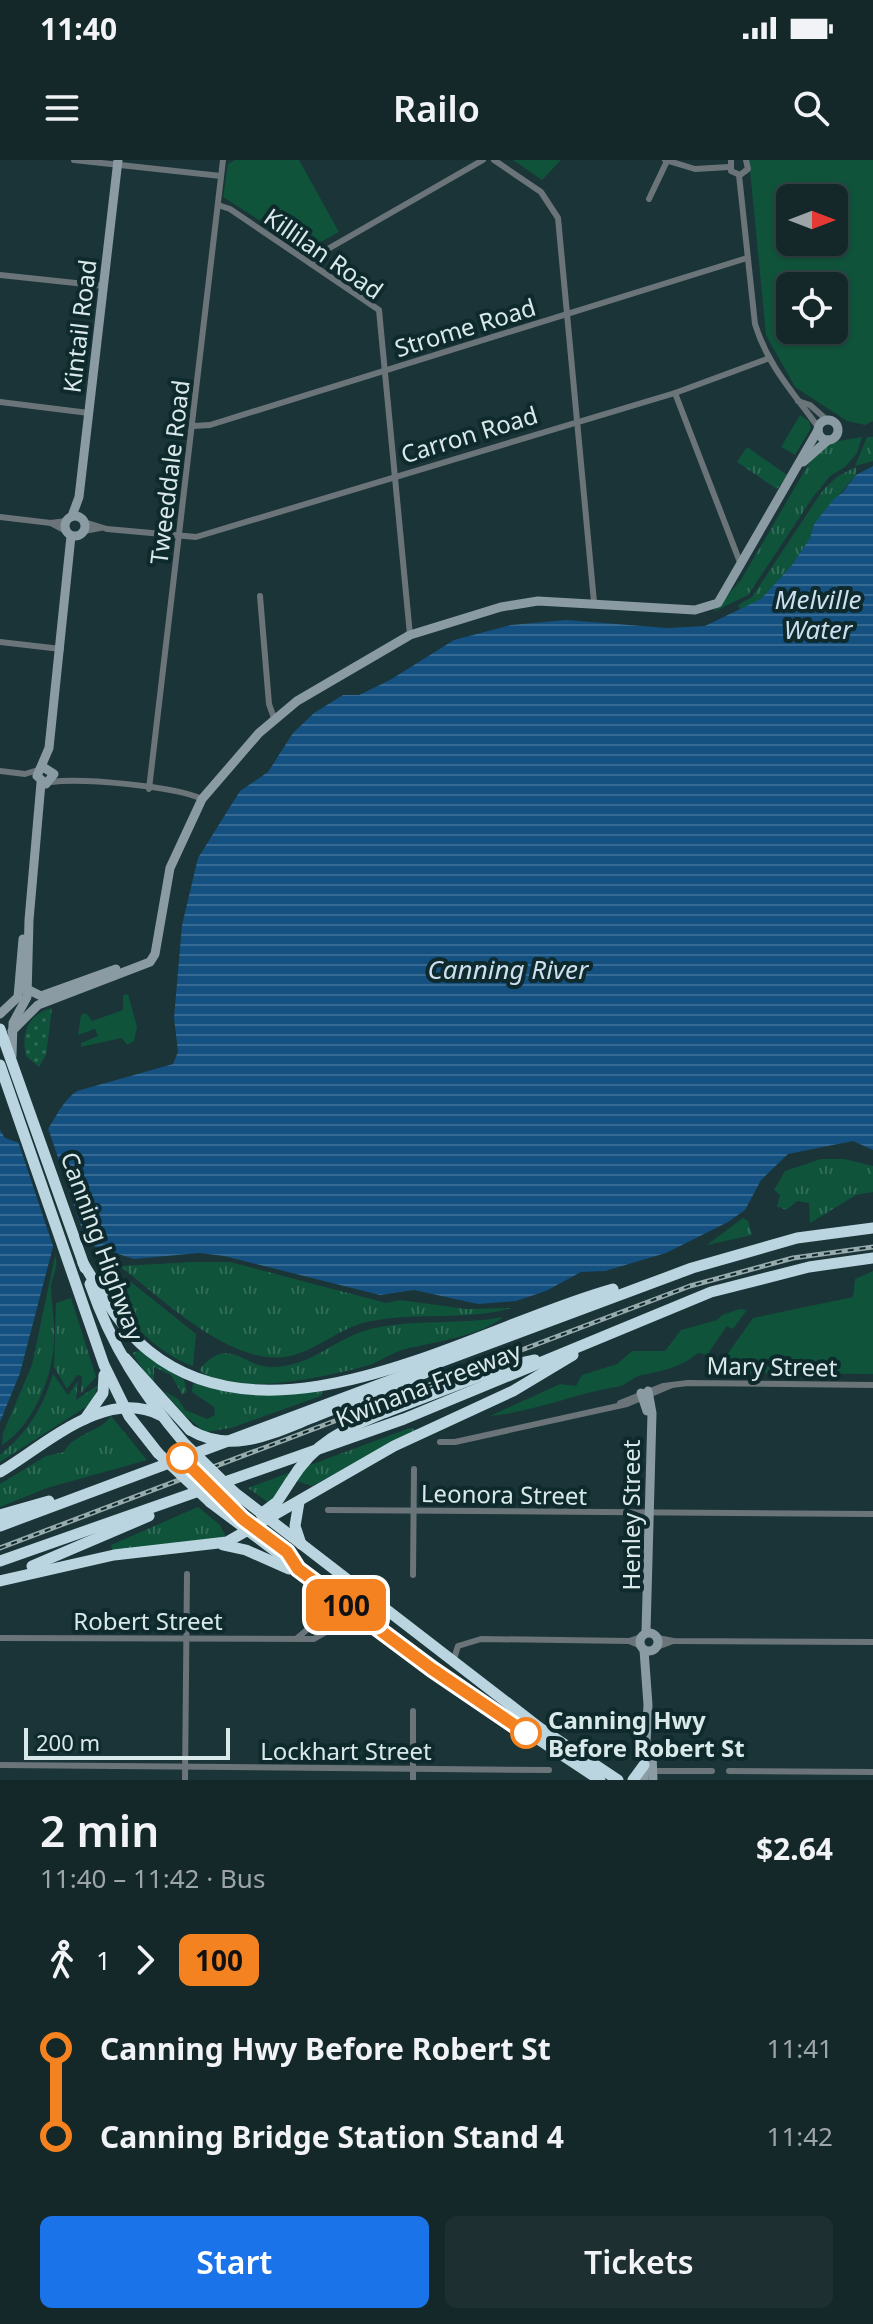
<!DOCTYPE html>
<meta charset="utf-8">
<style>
:root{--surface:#142729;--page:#1d2f31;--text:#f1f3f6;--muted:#9da5a8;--line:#334446;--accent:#1a73e8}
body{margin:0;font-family:"Noto Sans",sans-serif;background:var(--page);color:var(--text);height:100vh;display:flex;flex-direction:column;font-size:30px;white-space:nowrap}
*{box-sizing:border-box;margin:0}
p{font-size:26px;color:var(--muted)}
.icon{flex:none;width:44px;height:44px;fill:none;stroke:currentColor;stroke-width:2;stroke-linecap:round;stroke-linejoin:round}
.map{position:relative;height:1620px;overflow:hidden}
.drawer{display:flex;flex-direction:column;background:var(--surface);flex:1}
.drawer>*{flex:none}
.badge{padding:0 16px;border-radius:12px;font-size:28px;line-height:52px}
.needle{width:52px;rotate:90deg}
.buttons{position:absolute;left:776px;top:24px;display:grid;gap:16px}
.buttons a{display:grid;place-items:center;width:72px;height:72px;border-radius:12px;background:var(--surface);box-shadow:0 2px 6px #0004,0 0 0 2px var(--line);font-size:40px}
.scale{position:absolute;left:24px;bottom:20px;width:206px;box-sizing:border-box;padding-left:8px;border:4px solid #d9e9ea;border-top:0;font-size:22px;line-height:28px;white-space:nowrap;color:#d9e9ea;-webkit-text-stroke:6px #0f2a2d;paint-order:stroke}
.map>.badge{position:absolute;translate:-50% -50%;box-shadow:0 0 0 4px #fff}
.legs{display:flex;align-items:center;gap:12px;height:88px;padding:0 40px;font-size:26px}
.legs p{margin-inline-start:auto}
.headline{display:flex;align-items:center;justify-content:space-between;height:136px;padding:0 40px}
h1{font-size:44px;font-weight:600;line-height:60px}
.action{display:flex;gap:16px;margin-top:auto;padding:16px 40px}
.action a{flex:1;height:92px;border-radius:12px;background:var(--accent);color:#fff;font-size:32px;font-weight:600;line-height:92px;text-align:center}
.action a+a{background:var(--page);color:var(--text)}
ul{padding:0 40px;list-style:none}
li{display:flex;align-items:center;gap:28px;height:88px;font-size:30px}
li i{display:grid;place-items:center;width:12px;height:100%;margin:0 10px;background:currentColor}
li i::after{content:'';width:20px;height:20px;margin:-10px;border:6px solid;border-radius:50%;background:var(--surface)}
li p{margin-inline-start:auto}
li:first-child i{background:linear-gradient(#0000 50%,currentColor 0)}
li:last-child i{background:linear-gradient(currentColor 50%,#0000 0)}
.status{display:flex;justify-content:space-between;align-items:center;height:56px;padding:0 40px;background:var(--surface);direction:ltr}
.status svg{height:22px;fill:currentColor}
header{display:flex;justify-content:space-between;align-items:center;height:104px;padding:0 40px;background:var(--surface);font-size:36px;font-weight:600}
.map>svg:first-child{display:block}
</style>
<div class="status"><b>11:40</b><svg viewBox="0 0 49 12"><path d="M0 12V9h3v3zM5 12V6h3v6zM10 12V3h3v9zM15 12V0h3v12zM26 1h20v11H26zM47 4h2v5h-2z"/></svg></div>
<header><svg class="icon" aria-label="menu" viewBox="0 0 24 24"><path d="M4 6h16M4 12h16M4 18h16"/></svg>Railo<svg class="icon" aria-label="search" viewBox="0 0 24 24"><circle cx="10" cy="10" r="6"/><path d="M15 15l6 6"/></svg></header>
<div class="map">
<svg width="873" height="1620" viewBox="0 0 873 1620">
<defs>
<pattern id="grass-tufts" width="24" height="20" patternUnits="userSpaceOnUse" patternTransform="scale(2)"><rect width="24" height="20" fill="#10533b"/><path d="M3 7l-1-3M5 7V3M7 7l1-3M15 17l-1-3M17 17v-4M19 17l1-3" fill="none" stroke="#326c58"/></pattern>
<pattern id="garden-dots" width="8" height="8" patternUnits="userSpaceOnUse" patternTransform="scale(2)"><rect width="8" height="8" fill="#10533b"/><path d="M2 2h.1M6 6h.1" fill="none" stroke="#326c58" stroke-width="1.8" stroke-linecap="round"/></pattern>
<pattern id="water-rules" width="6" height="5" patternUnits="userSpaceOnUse" patternTransform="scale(2)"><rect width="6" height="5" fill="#155180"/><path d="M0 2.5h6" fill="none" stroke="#366a92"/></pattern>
</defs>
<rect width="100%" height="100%" fill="#1a3437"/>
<!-- grass -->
<g fill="url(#grass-tufts)">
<path d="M 862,277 L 857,293 L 845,307 L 830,316 L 813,337 L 748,435 L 713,452 L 741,420 L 812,298 L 833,282 Z"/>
<path d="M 867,277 L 873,277 L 873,301 L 855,306 Z"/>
<path d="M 747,287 L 787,315 L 777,329 L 737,302 Z"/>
<path d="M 856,307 L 856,315 L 814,364 L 810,378 L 792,405 L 761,440 L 742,452 L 738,445 L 752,437 L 823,330 L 838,316 Z"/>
<path d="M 821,999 L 844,999 L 873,1006 L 873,1032 L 856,1035 L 810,1063 L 809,1043 L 797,1041 L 786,1050 L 777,1046 L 780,1035 L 774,1030 L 785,1011 Z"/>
<path d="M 743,1058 L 748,1061 L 752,1075 L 707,1085 Z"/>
<path d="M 55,1096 C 60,1109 50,1117 51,1131 C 52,1148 55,1164 54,1181 C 53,1216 33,1266 2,1285 L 3,1273 L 32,1205 Z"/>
<path d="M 192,1102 L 230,1102 L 386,1143 L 400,1140 L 466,1149 L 512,1148 C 466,1161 419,1152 372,1161 C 342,1166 322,1187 294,1195 C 237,1212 162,1139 120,1106 Z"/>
<path d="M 104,1122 L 123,1126 L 131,1122 L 196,1174 L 193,1206 C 155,1193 123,1156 104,1122 Z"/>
<path d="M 71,1138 L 96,1217 L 81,1233 L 82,1216 L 77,1215 L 67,1229 L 54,1207 L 56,1143 Z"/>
<path d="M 503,1157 C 483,1175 431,1183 405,1189 C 392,1193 379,1202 366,1206 C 325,1217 233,1238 199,1210 C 229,1173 243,1209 275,1207 C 316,1205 336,1176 375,1168 C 417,1159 461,1165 503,1157 Z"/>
<path d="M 141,1190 L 184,1220 L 187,1232 L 182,1234 L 171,1215 L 154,1207 L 154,1226 L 132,1193 Z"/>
<path d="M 53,1214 L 68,1235 L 78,1221 L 76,1240 L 98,1225 L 92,1243 L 0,1302 L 0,1295 C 27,1273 43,1248 53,1214 Z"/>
<path d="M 193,1223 C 238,1238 277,1236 323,1229 L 321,1236 L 231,1268 L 205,1272 L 183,1254 L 164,1231 L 178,1239 L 185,1250 L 207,1259 L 215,1255 L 214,1247 L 192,1232 Z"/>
<path d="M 111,1256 L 147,1300 L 47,1328 L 0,1347 L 0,1324 L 46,1296 L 64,1292 C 74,1273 99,1273 111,1256 Z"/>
<path d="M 410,1268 L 416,1270 L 312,1326 L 287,1318 L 269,1343 L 248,1328 Z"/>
<path d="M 198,1347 L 220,1365 L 226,1377 L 113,1392 L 111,1385 Z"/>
</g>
<!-- park -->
<g fill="#10533b" fill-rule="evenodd">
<path d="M 235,0 L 299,0 L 339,72 L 306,90 L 223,37 L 228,4 Z"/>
<path d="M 513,0 L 561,0 L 542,20 Z"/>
<path d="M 749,0 L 873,0 L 873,261 L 865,265 L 847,261 L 795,227 L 766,175 ZM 790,38 L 834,38 L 834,82 L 790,82 ZM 790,126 L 834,126 L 834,170 L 790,170 Z"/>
<path d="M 800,255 L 809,261 L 811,268 L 795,295 L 781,287 Z"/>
<path d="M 128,834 L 137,867 L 134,881 L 127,885 L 122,878 L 81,887 L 81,883 L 98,876 L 95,869 L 78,875 L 81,855 L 86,853 L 92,861 L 123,850 L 123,835 Z"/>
<path d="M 873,1111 L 873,1214 L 719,1213 L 721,1203 L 753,1158 L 853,1137 L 855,1119 Z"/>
<path d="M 740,1149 L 747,1150 L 733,1169 L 727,1166 L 707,1195 L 698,1193 C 682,1207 663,1211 642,1215 C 632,1217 626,1226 616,1227 C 574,1234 533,1252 490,1256 L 560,1224 L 576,1226 L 582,1215 L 617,1204 L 632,1191 L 665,1191 L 681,1170 L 717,1160 L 722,1155 Z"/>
</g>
<!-- garden -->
<path fill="url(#garden-dots)" d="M 52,848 L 46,895 L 39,907 L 26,896 C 21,872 28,854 52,848 Z"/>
<!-- water -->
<path fill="url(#water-rules)" d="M 873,306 L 873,990 L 853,981 L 788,994 L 761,1020 L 745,1050 L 728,1062 L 666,1093 L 605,1111 L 581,1112 L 546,1131 L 516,1141 L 478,1144 L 414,1130 L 380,1135 L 224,1096 L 199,1093 L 134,1099 L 93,1086 L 54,1083 L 20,1213 L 0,1262 L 0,970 L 5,978 L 28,986 C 55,972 54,947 77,931 L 173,904 L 178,892 L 174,858 L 182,765 L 198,698 L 240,631 L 268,612 L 293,573 L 314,553 L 343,535 L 359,535 L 390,520 L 454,480 L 511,465 L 566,460 L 667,468 L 705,466 L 761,439 L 792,405 L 810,378 L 814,364 L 834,339 L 842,333 L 856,315 Z"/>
<!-- pier -->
<path fill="#1a3437" d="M 47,965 L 87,1084 L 90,1090 L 57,1088 L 55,1092 L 17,978 L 28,982 L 42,975 Z"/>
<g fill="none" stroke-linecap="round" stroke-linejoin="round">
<!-- street -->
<g stroke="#6a7479" stroke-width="6">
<path d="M 74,0 L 221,16"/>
<path d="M 494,0 L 541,32 L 558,58 L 594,442"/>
<path d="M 665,0 L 695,9 L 729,7"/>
<path d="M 731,0 L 731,11 L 740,15 L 748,9 L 746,0"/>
<path d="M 739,15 L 755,164 C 768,206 793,232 818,267"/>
<path d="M 649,39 L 667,1"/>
<path d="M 218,45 L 230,49 L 379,150 L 410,475"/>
<path d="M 312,103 L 319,94 L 483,0"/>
<path d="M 0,115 L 104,126"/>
<path d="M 675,233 L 741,405"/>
<path d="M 798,241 L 810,245 L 827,260"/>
<path d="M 0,242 L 89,253"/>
<path d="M 193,266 L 210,265 L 747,98"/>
<path d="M 0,357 L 51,363 L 66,361"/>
<path d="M 84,362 L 107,369 L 196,377 L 675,233 L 767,199"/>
<path d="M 51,363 L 66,371"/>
<path d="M 84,371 L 100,368"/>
<path d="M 260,436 L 269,544 L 274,558"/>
<path d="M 0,482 L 61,489"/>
<path d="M 0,611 L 25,614 L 38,610"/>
<path d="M 51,622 C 82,618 174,626 202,639"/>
<path d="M 149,629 L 223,0"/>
<path d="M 620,1243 L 663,1226 L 688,1223 L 873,1225"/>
<path d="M 440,1282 L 455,1282 L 627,1244 L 672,1225"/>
<path d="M 328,1350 L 873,1354"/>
<path d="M 413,1415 L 414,1309"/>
<path d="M 0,1478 L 314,1479 L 333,1468 L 332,1460 L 321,1458 L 296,1479"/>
<path d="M 658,1478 L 673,1481 L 873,1482"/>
<path d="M 629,1481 L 641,1486"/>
<path d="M 657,1487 L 673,1481"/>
<path d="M 453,1502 L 458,1486 L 481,1479 L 629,1481 L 641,1477"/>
<path d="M 413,1551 L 413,1620"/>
<path d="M 0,1605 L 549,1610"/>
<path d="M 651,1611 L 712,1611"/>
<path d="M 729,1611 L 873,1612"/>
<path d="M 185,1620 L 187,1414"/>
</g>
<!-- secondary -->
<g stroke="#8a9ba3" stroke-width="9">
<circle cx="828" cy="270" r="10"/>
<path d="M 803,302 L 828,280"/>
<circle cx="75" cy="366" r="10"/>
<path d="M 72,356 L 79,337 L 118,0"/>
<path d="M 43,607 L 54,614 L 46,624 L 37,616 L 49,588 L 71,376"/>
<path d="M 27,829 L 41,836 L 116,809"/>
<path d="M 0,854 L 18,837 L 23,779"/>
<path d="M 12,871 L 38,845 L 150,802 L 155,794 L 170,708 L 202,639 L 259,573 L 297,541 L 410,475 L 501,447 L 538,441 L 695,450 L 718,443 L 818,270"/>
<path d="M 12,896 L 13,863 L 27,837 L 29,760 L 41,623"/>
<path d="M 641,1233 L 647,1251"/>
<path d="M 646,1472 L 652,1253 L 648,1231"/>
<circle cx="649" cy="1482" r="9"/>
<path d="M 648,1585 L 652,1594 L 653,1620"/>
<path d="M 644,1620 L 648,1545 L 644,1490"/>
</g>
<!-- highway -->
<g stroke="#bad5e0" stroke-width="11">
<path d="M 0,869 L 85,1108"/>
<path d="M 0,905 L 104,1205 L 129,1256 L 158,1293"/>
<path d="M 83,1103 C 102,1134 120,1168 149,1191 C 277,1294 478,1166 613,1129"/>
<path d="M 90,1124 C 111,1185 143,1235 185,1284"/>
<path d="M 125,1198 L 190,1270"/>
<path d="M 386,1252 L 506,1206 L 535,1200"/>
<path d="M 314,1257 L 425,1213"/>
<path d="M 85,1259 L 103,1233 L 104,1215"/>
<path d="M 0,1312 C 44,1286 106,1227 160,1255"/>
<path d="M 234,1332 L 540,1568 L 618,1620"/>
<path d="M 210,1342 L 432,1509 L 600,1620"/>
<path d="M 299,1342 L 295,1366 L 301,1384"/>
<path d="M 261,1354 L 277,1342 L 290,1322"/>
<path d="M 0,1355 L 49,1341"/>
<path d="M 0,1366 L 692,1108 L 797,1078 L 873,1068"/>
<path d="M 223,1385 L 246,1390 L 289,1409"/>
<path d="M 0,1401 L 404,1259 L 711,1132 L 809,1107 L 873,1098"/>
<path d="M 32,1406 L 149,1356"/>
<path d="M 0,1421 L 114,1395 L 227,1382 L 394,1286 L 513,1231 L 573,1195"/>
<path d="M 633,1620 L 644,1605"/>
</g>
<defs>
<path id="rail" d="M 0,1388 L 690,1126 L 793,1098 L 873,1087"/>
</defs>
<!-- rail casing -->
<use href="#rail" stroke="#97aaac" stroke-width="5"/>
<!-- rail -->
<use href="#rail" stroke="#0f2a2d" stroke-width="2" stroke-dasharray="6" stroke-linecap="butt"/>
<!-- highway-bridge -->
<g stroke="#bad5e0" stroke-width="11">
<path d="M 190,1270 C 232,1295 273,1273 314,1257"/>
<path d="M 185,1284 L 234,1332"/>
<path d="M 158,1293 L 210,1342"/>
<path d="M 290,1322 C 314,1282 344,1269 386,1252"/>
</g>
</g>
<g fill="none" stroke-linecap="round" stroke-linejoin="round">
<defs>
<path id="line-1" d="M 182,1298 L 243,1359 L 287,1392 L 298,1409 L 432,1509 L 526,1573"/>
</defs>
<!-- line-1 casing -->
<use href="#line-1" stroke="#fff" stroke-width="18"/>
<!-- line-1 -->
<use href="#line-1" stroke="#f58220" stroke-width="12"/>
</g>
<!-- markers -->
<g fill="#fff" stroke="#f58220" stroke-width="4">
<circle cx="182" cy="1298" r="14"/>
<circle cx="526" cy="1573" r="14"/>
</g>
<g text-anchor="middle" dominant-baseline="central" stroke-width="8" stroke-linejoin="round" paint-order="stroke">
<!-- street labels -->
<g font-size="24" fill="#d9e9ea" stroke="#0f2a2d">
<text transform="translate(324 93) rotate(35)">Killilan Road</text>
<text transform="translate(79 166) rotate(-83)">Kintail Road</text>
<text transform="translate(465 167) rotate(-17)">Strome Road</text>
<text transform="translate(469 274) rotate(-17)">Carron Road</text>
<text transform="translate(169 312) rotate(-83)">Tweeddale Road</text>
<text transform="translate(103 1086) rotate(70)">Canning Highway</text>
<text transform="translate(772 1206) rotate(1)">Mary Street</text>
<text transform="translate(428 1224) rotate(-21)">Kwinana Freeway</text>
<text transform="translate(504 1334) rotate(1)">Leonora Street</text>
<text transform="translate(630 1355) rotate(-90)">Henley Street</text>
<text x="148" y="1460">Robert Street</text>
<text x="346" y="1590">Lockhart Street</text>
</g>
<!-- stop labels -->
<g font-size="24" font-weight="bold" fill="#d9e9ea" stroke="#0f2a2d" text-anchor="start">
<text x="548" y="1559">Canning Hwy<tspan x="548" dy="28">Before Robert St</tspan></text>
</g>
<!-- water labels -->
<g font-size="26" font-style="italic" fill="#ccdeef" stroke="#0f2a2d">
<text x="818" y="439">Melville<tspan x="818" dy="30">Water</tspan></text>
<text x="508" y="809">Canning River</text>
</g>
</g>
</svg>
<div class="buttons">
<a><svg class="needle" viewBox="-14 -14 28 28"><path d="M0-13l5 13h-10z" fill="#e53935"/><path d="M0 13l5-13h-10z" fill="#9da5a8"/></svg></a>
<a><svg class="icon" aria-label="locate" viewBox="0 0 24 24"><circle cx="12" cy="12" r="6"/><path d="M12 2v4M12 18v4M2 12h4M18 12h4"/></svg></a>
</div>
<div class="scale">200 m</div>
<b class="badge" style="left:346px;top:1445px;background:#f58220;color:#111">100</b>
</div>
<section class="drawer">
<div class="headline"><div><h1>2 min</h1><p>11:40 – 11:42 · Bus</p></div><b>$2.64</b></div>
<div class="legs"><svg class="icon" aria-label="walk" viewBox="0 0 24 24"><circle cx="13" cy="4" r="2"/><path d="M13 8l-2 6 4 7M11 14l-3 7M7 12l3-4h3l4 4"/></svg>1<svg class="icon" aria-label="forward" viewBox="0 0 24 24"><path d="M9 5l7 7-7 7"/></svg><b class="badge" style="background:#f58220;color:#111">100</b></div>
<ul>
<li><i style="color:#f58220"></i><b>Canning Hwy Before Robert St</b><p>11:41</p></li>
<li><i style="color:#f58220"></i><b>Canning Bridge Station Stand 4</b><p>11:42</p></li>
</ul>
<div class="action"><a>Start</a><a>Tickets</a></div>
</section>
